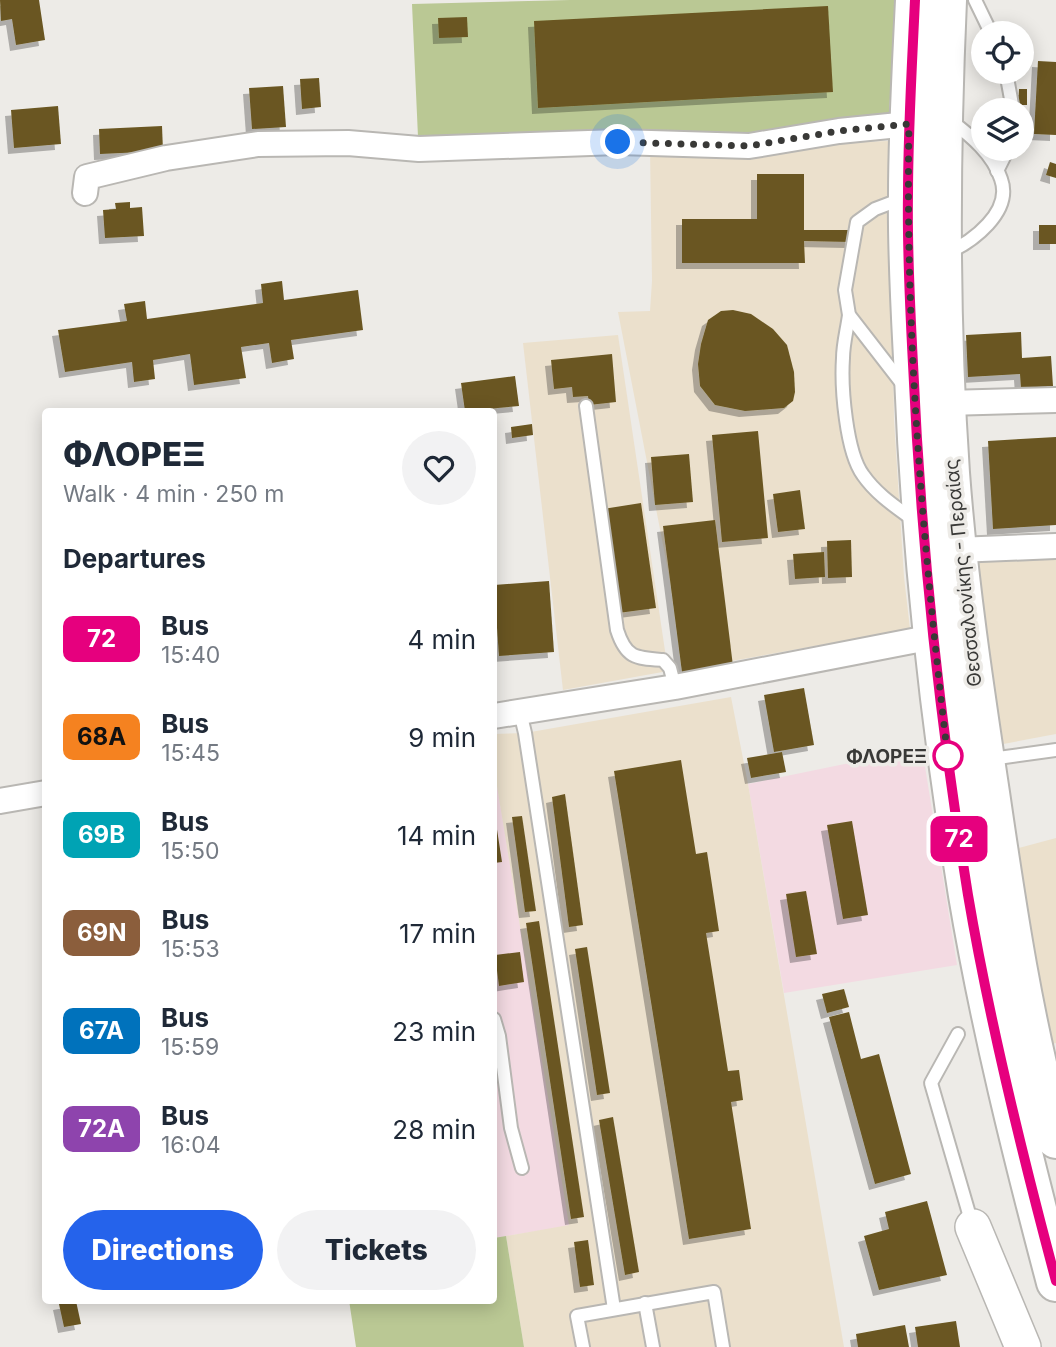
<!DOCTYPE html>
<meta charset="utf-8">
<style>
:root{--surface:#fff;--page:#f2f2f3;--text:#1f2937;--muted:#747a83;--accent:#2563eb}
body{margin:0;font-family:Inter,sans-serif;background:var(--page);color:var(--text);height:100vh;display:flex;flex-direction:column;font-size:26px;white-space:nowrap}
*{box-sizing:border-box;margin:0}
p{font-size:23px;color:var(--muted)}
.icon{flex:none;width:38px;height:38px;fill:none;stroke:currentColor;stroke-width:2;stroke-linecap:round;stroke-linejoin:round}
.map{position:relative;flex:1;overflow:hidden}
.sheet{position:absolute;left:42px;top:408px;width:455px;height:896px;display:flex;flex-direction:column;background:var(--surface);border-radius:7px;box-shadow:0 4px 18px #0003}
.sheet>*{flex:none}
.badge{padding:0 14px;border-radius:10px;font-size:24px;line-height:46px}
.buttons{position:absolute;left:971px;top:21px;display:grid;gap:14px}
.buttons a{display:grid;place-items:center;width:63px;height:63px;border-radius:50%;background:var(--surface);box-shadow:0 4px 18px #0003;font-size:35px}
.you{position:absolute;width:35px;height:35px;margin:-18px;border:5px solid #fff;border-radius:50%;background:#1a73e8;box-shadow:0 0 0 10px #1a73e833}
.map>.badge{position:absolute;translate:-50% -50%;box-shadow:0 0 0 4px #fff}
h2{padding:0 21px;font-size:26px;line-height:63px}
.round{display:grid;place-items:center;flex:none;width:74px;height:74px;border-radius:37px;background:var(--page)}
.summary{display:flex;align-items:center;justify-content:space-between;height:119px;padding:0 21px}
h1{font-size:33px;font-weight:800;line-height:52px}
.action{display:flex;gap:14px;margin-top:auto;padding:14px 21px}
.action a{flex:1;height:80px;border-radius:42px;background:var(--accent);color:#fff;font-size:28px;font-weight:800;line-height:80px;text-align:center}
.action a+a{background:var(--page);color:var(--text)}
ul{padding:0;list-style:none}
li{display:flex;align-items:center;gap:21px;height:98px;padding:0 21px}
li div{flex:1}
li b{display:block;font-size:26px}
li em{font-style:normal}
li .badge{min-width:77px;font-weight:700;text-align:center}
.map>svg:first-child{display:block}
</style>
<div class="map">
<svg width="1056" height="1347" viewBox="0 0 1056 1347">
<defs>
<filter id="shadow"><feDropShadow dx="-6" dy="6" stdDeviation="0" flood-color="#0004"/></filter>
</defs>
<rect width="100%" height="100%" fill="#edebe7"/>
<!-- commercial -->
<g fill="#f3dae2">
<path d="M 922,748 L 957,965 L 784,993 L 748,784 Z"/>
<path d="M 494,767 L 570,1226 L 494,1238 Z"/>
</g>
<!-- industrial -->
<g fill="#ebe0cc">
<path d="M 890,141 L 894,420 L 904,577 L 910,629 L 687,669 L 618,312 L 650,311 L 652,281 L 650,148 Z"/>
<path d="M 618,335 L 668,671 L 563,690 L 523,343 Z"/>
<path d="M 1056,546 L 1056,734 L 993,746 L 967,551 Z"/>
<path d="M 731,697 L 748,784 L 844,1347 L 524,1347 L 506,1236 L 569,1225 L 494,768 L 494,734 L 525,733 Z"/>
<path d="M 1056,838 L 1056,1043 L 1043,1047 L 1008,851 Z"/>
</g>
<!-- green -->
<g fill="#bac894">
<path d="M 570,0 L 897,0 L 889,113 L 751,134 L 601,131 L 418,137 L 412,4 Z"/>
<path d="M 506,1236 L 524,1347 L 356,1347 L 349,1300 L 494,1300 L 494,1238 Z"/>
</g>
<!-- building -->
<g fill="#6a5721" filter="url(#shadow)">
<path d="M 0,0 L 39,0 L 45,40 L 16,45 L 12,19 L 1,21 Z"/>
<path d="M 828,6 L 833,92 L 538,108 L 534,21 Z"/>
<path d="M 467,17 L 468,37 L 439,38 L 438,18 Z"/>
<path d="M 1038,61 L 1056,62 L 1056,135 L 1034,134 Z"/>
<path d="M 319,78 L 321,107 L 302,109 L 300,79 Z"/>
<path d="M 283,86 L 286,127 L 252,129 L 249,88 Z"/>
<path d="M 1019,89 L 1027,89 L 1027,105 L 1018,105 Z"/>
<path d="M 58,106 L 61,144 L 14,148 L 11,110 Z"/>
<path d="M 162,126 L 163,151 L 100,154 L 99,129 Z"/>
<path d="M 1050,162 L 1056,164 L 1056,178 L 1046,175 Z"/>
<path d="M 757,174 L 804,174 L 804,230 L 851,230 L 851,242 L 804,241 L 805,263 L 682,263 L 682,219 L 757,219 Z"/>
<path d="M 130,202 L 130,208 L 142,207 L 144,236 L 105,238 L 103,210 L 116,209 L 115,203 Z"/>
<rect x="1039" y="225" width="17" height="19"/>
<path d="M 282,281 L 284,300 L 358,290 L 363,330 L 291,340 L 294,359 L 272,363 L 269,343 L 241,347 L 246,378 L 194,385 L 190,354 L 153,360 L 155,379 L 134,382 L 132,362 L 65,372 L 58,330 L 127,321 L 124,304 L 145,301 L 147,319 L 263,303 L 261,284 Z"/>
<path d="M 733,310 L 751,314 L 773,329 L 787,345 L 794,372 L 795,392 L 793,401 L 784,408 L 745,411 L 715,405 L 700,386 L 698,364 L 701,344 L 708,320 L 721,311 Z"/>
<path d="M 1021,332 L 1022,358 L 1051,356 L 1053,386 L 1021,388 L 1020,374 L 968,377 L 966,335 Z"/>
<path d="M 612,354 L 616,402 L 589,405 L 588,396 L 573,397 L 572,387 L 554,389 L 551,360 Z"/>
<path d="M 515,376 L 519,406 L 465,411 L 461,383 Z"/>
<path d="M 532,424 L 533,435 L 512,438 L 511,427 Z"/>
<path d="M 758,431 L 768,538 L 722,542 L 712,435 Z"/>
<path d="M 1056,437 L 1056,525 L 993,529 L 988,441 Z"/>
<path d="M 689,454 L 693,502 L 655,505 L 651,457 Z"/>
<path d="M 800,490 L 805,529 L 778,532 L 773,494 Z"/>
<path d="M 641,503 L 656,608 L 618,613 L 603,509 Z"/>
<path d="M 715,520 L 733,666 L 682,672 L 663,526 Z"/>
<path d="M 851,540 L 852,577 L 828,578 L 827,541 Z"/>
<path d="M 824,552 L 825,577 L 795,579 L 793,554 Z"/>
<path d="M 549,581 L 554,652 L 499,656 L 494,585 Z"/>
<path d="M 804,688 L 814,745 L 774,752 L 764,695 Z"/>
<path d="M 782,752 L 786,772 L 751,778 L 747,758 Z"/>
<path d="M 681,760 L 696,854 L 707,852 L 719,931 L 706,933 L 728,1071 L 739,1070 L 743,1100 L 731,1102 L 751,1229 L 689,1239 L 614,771 Z"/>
<path d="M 565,794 L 583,925 L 569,927 L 552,797 Z"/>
<path d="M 494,810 L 502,862 L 494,863 Z"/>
<path d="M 522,816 L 536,911 L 525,912 L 512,817 Z"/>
<path d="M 852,821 L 868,915 L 843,919 L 827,825 Z"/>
<path d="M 806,891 L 817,954 L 796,957 L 786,894 Z"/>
<path d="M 539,921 L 584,1217 L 571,1219 L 526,923 Z"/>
<path d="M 587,947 L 610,1093 L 597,1095 L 575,949 Z"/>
<path d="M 520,952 L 524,982 L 499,986 L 495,955 Z"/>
<path d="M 844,989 L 849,1007 L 827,1013 L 822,994 Z"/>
<path d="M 849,1012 L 861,1059 L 879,1054 L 911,1174 L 875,1184 L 829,1017 Z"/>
<path d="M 613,1117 L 639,1272 L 625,1275 L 599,1120 Z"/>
<path d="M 927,1201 L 947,1275 L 879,1290 L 864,1236 L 889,1229 L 885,1212 Z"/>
<path d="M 588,1240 L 594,1285 L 580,1287 L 574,1242 Z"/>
<path d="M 76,1301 L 81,1324 L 64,1327 L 59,1304 Z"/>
<path d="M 956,1321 L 960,1347 L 918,1347 L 915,1327 Z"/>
<path d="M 905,1325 L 909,1347 L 858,1347 L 856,1334 Z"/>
</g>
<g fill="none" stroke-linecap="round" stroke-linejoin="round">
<defs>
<g id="lane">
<path d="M 975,0 L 991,33"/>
<path d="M 1006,72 L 1013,110"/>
<path d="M 997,171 L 1008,149"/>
<path d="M 904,198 L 875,209 L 857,222 L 845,290 L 849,315 L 904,386"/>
<path d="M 947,253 C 972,242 1013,212 1001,179 C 993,154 971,136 951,121"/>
<path d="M 849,315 C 847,330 843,344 843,358 C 841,387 846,452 863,475 C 877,495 896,507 915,521"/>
<path d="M 586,406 L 617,630 C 626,658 635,658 663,660 L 670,668 L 675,687"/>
<path d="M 520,712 L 525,733 L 614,1309"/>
<path d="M 991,759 L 1056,750"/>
<path d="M 494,1019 L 499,1036 L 511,1128 L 522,1168"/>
<path d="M 958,1034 L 931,1083 L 972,1224"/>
<path d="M 645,1303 L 653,1347"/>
<path d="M 583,1347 L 577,1316 L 714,1292 L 723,1347"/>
</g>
<g id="street">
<path d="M 85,193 L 87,177 L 166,158 L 258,144 L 348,143 L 419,149 L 618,142 L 749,146 L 839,131 L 909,124"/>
<path d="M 947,403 L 1056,400"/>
<path d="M 957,550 L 1056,546"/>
<path d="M 494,716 L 675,687 L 933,637"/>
<path d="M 0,801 L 46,793"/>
</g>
<path id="secondary" d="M 973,1227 L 1023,1347"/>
<g id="primary">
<path d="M 915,0 C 912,65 908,130 908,195 C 907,256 911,317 914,377 C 921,551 940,724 968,895 C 990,1025 1022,1154 1056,1282"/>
<path d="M 947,0 C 940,158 939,315 950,473 C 958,580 974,687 990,793 C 1007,910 1024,1025 1056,1139"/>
</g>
</defs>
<!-- lane casing -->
<use href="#lane" stroke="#b9b7b3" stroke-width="16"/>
<!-- street casing -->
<use href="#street" stroke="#b9b7b3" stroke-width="28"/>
<!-- secondary casing -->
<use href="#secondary" stroke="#b9b7b3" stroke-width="38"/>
<!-- primary casing -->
<use href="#primary" stroke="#b9b7b3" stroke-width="42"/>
<!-- lane -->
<use href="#lane" stroke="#fff" stroke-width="12"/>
<!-- street -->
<use href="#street" stroke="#fff" stroke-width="24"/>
<!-- secondary -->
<use href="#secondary" stroke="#fff" stroke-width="35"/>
<!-- primary -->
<use href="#primary" stroke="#fff" stroke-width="38"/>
</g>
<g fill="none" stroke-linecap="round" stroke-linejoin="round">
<defs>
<path id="line" d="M 915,0 C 912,65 908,130 908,195 C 907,251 910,308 913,364 C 921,542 939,719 968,895 C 990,1025 1022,1154 1056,1281"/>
</defs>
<!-- line casing -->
<use href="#line" stroke="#fff" stroke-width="16"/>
<!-- line -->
<use href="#line" stroke="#e6007e" stroke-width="10"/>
<!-- walk -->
<path stroke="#393937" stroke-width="7" stroke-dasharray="0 12.6" d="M 618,142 L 749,146 L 839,131 L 909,124 C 905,337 923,548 948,759 L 948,756"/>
</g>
<!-- markers -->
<circle fill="#fff" stroke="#e6007e" stroke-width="3.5" cx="948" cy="756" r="14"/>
<g text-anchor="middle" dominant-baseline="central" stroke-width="7" stroke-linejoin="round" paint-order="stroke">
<!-- street labels -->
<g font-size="19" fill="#393937" stroke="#edebe7">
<text transform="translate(963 573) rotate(-96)">Θεσσαλονίκης - Περαίας</text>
</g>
<!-- stop labels -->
<g font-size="19" font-weight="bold" fill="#393937" stroke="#edebe7" text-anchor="end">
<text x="927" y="756">ΦΛΟΡΕΞ</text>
</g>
</g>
</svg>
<div class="buttons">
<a><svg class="icon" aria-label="locate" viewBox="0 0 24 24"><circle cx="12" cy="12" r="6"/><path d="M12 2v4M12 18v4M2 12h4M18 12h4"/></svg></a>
<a><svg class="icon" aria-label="layers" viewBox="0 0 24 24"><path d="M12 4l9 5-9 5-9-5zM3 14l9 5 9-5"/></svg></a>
</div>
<div class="you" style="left:618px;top:142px"></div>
<b class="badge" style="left:959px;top:839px;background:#e6007e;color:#fff">72</b>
<section class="sheet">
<div class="summary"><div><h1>ΦΛΟΡΕΞ</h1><p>Walk · 4 min · 250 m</p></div><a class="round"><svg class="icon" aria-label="heart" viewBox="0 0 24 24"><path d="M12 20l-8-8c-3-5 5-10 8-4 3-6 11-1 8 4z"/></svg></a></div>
<h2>Departures</h2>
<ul>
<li><span class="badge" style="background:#e6007e;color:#fff">72</span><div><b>Bus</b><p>15:40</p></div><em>4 min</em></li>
<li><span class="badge" style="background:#f58220;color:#111">68Α</span><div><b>Bus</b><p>15:45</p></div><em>9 min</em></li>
<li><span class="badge" style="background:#00a3b4;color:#fff">69Β</span><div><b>Bus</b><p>15:50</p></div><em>14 min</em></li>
<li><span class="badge" style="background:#8b5e3c;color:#fff">69Ν</span><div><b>Bus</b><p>15:53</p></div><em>17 min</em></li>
<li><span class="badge" style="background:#0072bc;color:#fff">67Α</span><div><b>Bus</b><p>15:59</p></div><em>23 min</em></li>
<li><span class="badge" style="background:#8e44ad;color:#fff">72A</span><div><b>Bus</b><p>16:04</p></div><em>28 min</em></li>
</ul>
<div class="action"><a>Directions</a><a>Tickets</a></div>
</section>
</div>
